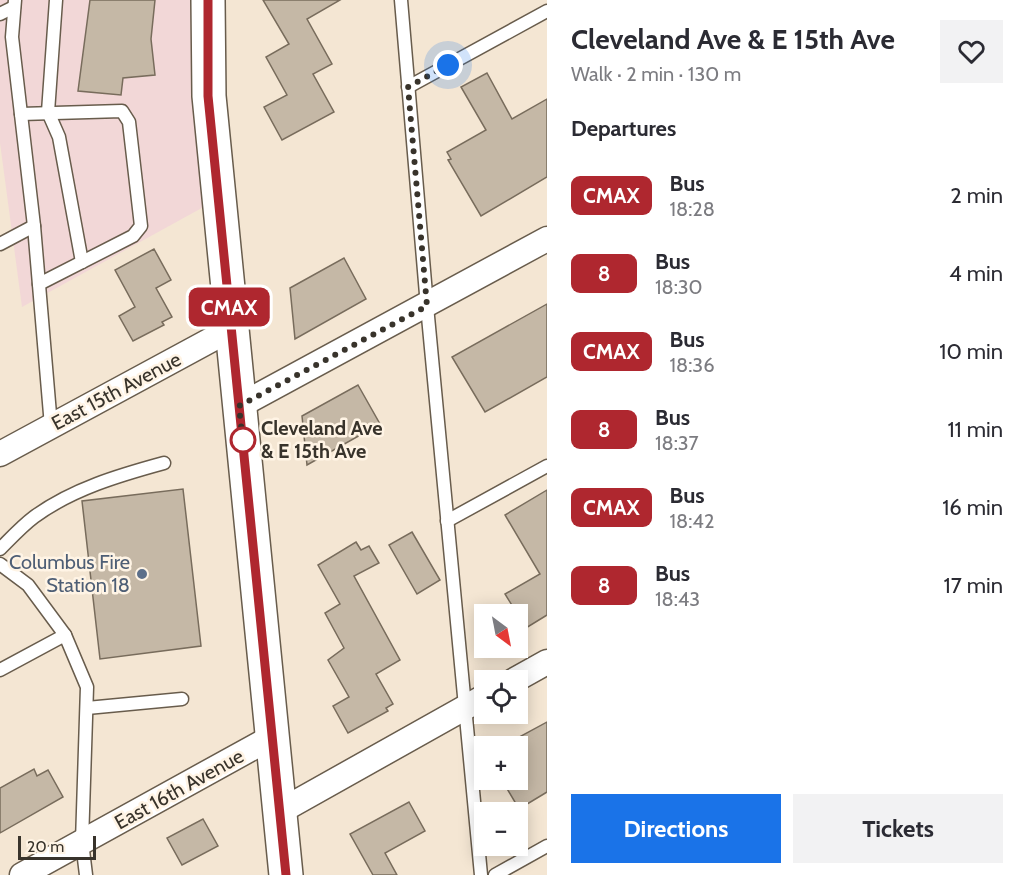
<!DOCTYPE html>
<meta charset="utf-8">
<style>
:root{--surface:#fff;--page:#f2f2f3;--text:#2b2b33;--muted:#7c7c81;--accent:#1a73e8}
body{margin:0;font-family:Cabin,sans-serif;background:var(--page);color:var(--text);height:100vh;display:flex;flex-direction:column;font-size:22px;white-space:nowrap}
*{box-sizing:border-box;margin:0}
p{font-size:20px;color:var(--muted)}
.icon{flex:none;width:33px;height:33px;fill:none;stroke:currentColor;stroke-width:2;stroke-linecap:round;stroke-linejoin:round}
.map{position:relative;flex:1;overflow:hidden}
.details{display:flex;flex-direction:column;background:var(--surface);width:480px}
.details>*{flex:none}
.badge{padding:0 12px;border-radius:9px;font-size:21px;line-height:39px}
.needle{width:39px;rotate:148deg}
.buttons{position:absolute;left:474px;top:604px;display:grid;gap:12px}
.buttons a{display:grid;place-items:center;width:54px;height:54px;border-radius:0px;background:var(--surface);box-shadow:0 3px 15px #0003;font-size:30px}
.scale{position:absolute;left:18px;bottom:15px;width:78px;box-sizing:border-box;padding-left:6px;border:3px solid #38332b;border-top:0;font-size:16px;line-height:21px;white-space:nowrap;color:#38332b;-webkit-text-stroke:4px #fff4e5;paint-order:stroke}
.you{position:absolute;width:30px;height:30px;margin:-15px;border:4px solid #fff;border-radius:50%;background:#1a73e8;box-shadow:0 0 0 9px #1a73e833}
.map>.badge{position:absolute;translate:-50% -50%;box-shadow:0 0 0 3px #fff}
h2{padding:0 24px;font-size:22px;line-height:54px}
.round{display:grid;place-items:center;flex:none;width:63px;height:63px;border-radius:0px;background:var(--page)}
.summary{display:flex;align-items:center;justify-content:space-between;height:102px;padding:0 24px}
h1{font-size:28px;font-weight:700;line-height:45px}
.action{display:flex;gap:12px;margin-top:auto;padding:12px 24px}
.action a{flex:1;height:69px;border-radius:0px;background:var(--accent);color:#fff;font-size:24px;font-weight:700;line-height:69px;text-align:center}
.action a+a{background:var(--page);color:var(--text)}
ul{padding:0;list-style:none}
li{display:flex;align-items:center;gap:18px;height:78px;padding:0 24px}
li div{flex:1}
li b{display:block;font-size:22px}
li em{font-style:normal}
li .badge{min-width:66px;font-weight:700;text-align:center}
main{display:flex;flex:1;min-height:0}
.map>svg:first-child{display:block}
</style>
<main>
<div class="map">
<svg width="547" height="875" viewBox="0 0 547 875">
<rect width="100%" height="100%" fill="#f4e6d3"/>
<!-- commercial -->
<path fill="#f2d7d7" d="M 0,0 L 225,0 L 222,24 L 229,193 L 22,307 L 0,143 Z"/>
<!-- building -->
<g fill="#c5b8a6" stroke="#786c5c" stroke-width="1.5">
<path d="M 90,0 L 155,0 L 151,39 L 155,75 L 123,78 L 121,95 L 78,91 Z"/>
<path d="M 263,0 L 340,0 L 307,19 L 332,64 L 313,74 L 334,112 L 282,140 L 264,107 L 287,95 L 266,57 L 289,44 Z"/>
<path d="M 487,73 L 512,119 L 547,99 L 547,177 L 481,216 L 448,160 L 451,159 L 447,152 L 486,130 L 461,87 Z"/>
<path d="M 154,249 L 171,280 L 156,288 L 172,317 L 162,322 L 164,325 L 133,341 L 119,316 L 135,307 L 115,270 Z"/>
<path d="M 344,258 L 366,299 L 295,339 L 290,288 Z"/>
<path d="M 547,304 L 547,377 L 485,412 L 452,357 Z"/>
<path d="M 358,385 L 380,424 L 307,465 L 302,416 Z"/>
<path d="M 183,489 L 201,646 L 100,659 L 82,501 Z"/>
<path d="M 547,490 L 547,615 L 526,628 L 505,594 L 540,574 L 505,515 Z"/>
<path d="M 412,532 L 440,580 L 417,594 L 389,545 Z"/>
<path d="M 356,542 L 361,550 L 369,546 L 379,563 L 354,576 L 400,660 L 376,674 L 393,704 L 386,708 L 388,711 L 348,733 L 333,706 L 349,697 L 328,660 L 344,648 L 325,613 L 340,604 L 318,565 Z"/>
<path d="M 547,722 L 547,792 L 519,809 L 502,780 L 518,780 L 518,747 L 501,747 Z"/>
<path d="M 34,769 L 37,776 L 48,770 L 63,797 L 0,833 L 0,788 Z"/>
<path d="M 409,802 L 425,831 L 385,853 L 397,875 L 373,875 L 350,834 Z"/>
<path d="M 203,819 L 218,846 L 182,865 L 167,838 Z"/>
</g>
<g fill="none" stroke-linecap="round" stroke-linejoin="round">
<defs>
<g id="lane">
<path d="M 15,0 L 12,37 L 34,226 L 51,426"/>
<path d="M 56,0 L 48,112 L 59,137 L 82,262"/>
<path d="M 401,0 L 427,306 L 481,875"/>
<path d="M 0,14 L 14,7"/>
<path d="M 408,87 L 547,11"/>
<path d="M 21,114 L 122,111 L 129,122 L 141,226 L 133,236 L 39,284"/>
<path d="M 0,244 L 34,226"/>
<path d="M 447,521 L 547,466"/>
<path d="M 0,549 C 11,538 22,526 34,517 C 72,489 120,475 164,463"/>
<path d="M 0,564 L 28,585 L 65,635 L 87,687 L 82,842 L 86,875"/>
<path d="M 0,670 L 65,635"/>
<path d="M 87,708 L 182,699"/>
<path d="M 495,875 L 547,846"/>
</g>
<g id="street">
<path d="M 239,406 L 547,239"/>
<path d="M 0,454 L 231,329"/>
<path d="M 513,681 L 547,662"/>
<path d="M 279,812 L 484,697"/>
<path d="M 22,875 L 272,737"/>
</g>
<path id="primary" d="M 208,0 L 209,96 L 286,875"/>
</defs>
<!-- lane casing -->
<use href="#lane" stroke="#685c4c" stroke-width="15"/>
<!-- street casing -->
<use href="#street" stroke="#685c4c" stroke-width="27"/>
<!-- primary casing -->
<use href="#primary" stroke="#685c4c" stroke-width="36"/>
<!-- lane -->
<use href="#lane" stroke="#fff" stroke-width="12"/>
<!-- street -->
<use href="#street" stroke="#fff" stroke-width="24"/>
<!-- primary -->
<use href="#primary" stroke="#fff" stroke-width="33"/>
</g>
<g fill="none" stroke-linecap="round" stroke-linejoin="round">
<defs>
<path id="line" d="M 208,0 L 208,96 L 286,875"/>
</defs>
<!-- line casing -->
<use href="#line" stroke="#fff" stroke-width="14"/>
<!-- line -->
<use href="#line" stroke="#af272f" stroke-width="9"/>
<!-- walk -->
<path stroke="#38332b" stroke-width="6" stroke-dasharray="0 10.8" d="M 243,440 L 243,444 L 239,406 L 427,306 L 408,87 L 448,65"/>
</g>
<!-- markers -->
<circle fill="#fff" stroke="#af272f" stroke-width="3" cx="243" cy="440" r="12"/>
<circle fill="#5c6f8a" stroke="#fff4e5" stroke-width="2" cx="142" cy="574" r="6"/>
<g text-anchor="middle" dominant-baseline="central" stroke-width="5" stroke-linejoin="round" paint-order="stroke">
<!-- street labels -->
<g font-size="20" fill="#38332b" stroke="#fff4e5">
<text transform="translate(116 391) rotate(-28)">East 15th Avenue</text>
<text transform="translate(179 789) rotate(-29)">East 16th Avenue</text>
</g>
<!-- stop labels -->
<g font-size="20" font-weight="bold" fill="#38332b" stroke="#fff4e5" text-anchor="start">
<text x="261" y="428">Cleveland Ave<tspan x="261" dy="23">&amp; E 15th Ave</tspan></text>
</g>
<!-- service labels -->
<g font-size="20" fill="#4e5e75" stroke="#fff4e5" text-anchor="end">
<text x="130" y="562">Columbus Fire<tspan x="130" dy="23">Station 18</tspan></text>
</g>
</g>
</svg>
<div class="buttons">
<a><svg class="needle" viewBox="-14 -14 28 28"><path d="M0-13l5 13h-10z" fill="#e53935"/><path d="M0 13l5-13h-10z" fill="#7c7c81"/></svg></a>
<a><svg class="icon" aria-label="locate" viewBox="0 0 24 24"><circle cx="12" cy="12" r="6"/><path d="M12 2v4M12 18v4M2 12h4M18 12h4"/></svg></a>
<a>+</a>
<a>−</a>
</div>
<div class="scale">20 m</div>
<div class="you" style="left:448px;top:65px"></div>
<b class="badge" style="left:229px;top:307px;background:#af272f;color:#fff">CMAX</b>
</div>
<section class="details">
<div class="summary"><div><h1>Cleveland Ave &amp; E 15th Ave</h1><p>Walk · 2 min · 130 m</p></div><a class="round"><svg class="icon" aria-label="heart" viewBox="0 0 24 24"><path d="M12 20l-8-8c-3-5 5-10 8-4 3-6 11-1 8 4z"/></svg></a></div>
<h2>Departures</h2>
<ul>
<li><span class="badge" style="background:#af272f;color:#fff">CMAX</span><div><b>Bus</b><p>18:28</p></div><em>2 min</em></li>
<li><span class="badge" style="background:#af272f;color:#fff">8</span><div><b>Bus</b><p>18:30</p></div><em>4 min</em></li>
<li><span class="badge" style="background:#af272f;color:#fff">CMAX</span><div><b>Bus</b><p>18:36</p></div><em>10 min</em></li>
<li><span class="badge" style="background:#af272f;color:#fff">8</span><div><b>Bus</b><p>18:37</p></div><em>11 min</em></li>
<li><span class="badge" style="background:#af272f;color:#fff">CMAX</span><div><b>Bus</b><p>18:42</p></div><em>16 min</em></li>
<li><span class="badge" style="background:#af272f;color:#fff">8</span><div><b>Bus</b><p>18:43</p></div><em>17 min</em></li>
</ul>
<div class="action"><a>Directions</a><a>Tickets</a></div>
</section>
</main>
